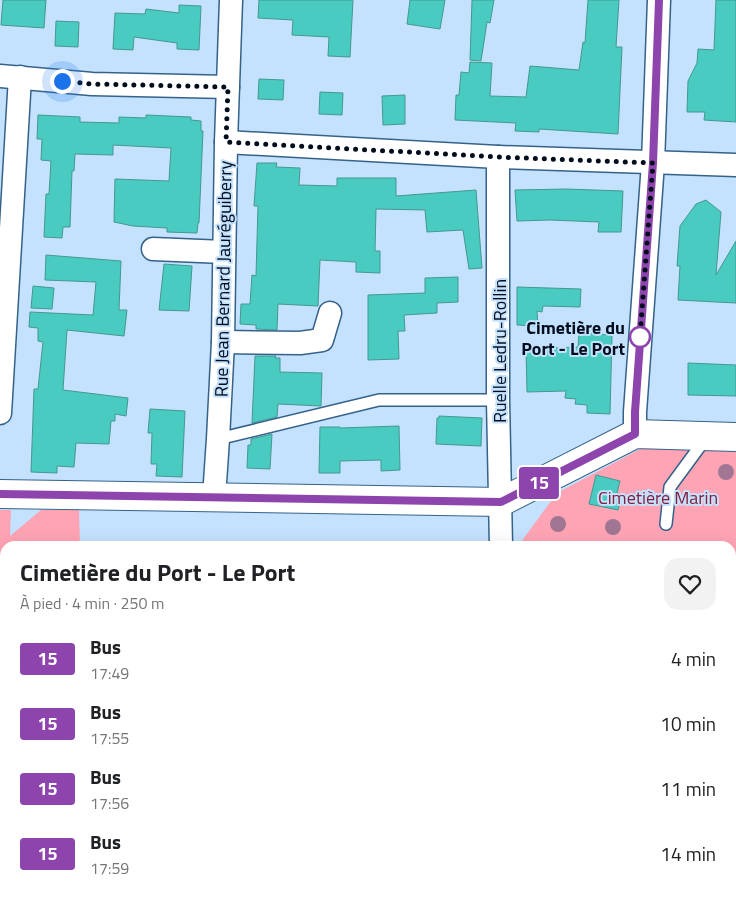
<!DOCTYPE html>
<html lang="fr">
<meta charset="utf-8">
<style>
:root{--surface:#fff;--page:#f2f2f2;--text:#202124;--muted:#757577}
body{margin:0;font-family:"Titillium Web",sans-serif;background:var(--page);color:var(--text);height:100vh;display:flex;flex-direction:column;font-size:19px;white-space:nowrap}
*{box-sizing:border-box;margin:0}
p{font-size:16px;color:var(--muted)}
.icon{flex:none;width:28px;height:28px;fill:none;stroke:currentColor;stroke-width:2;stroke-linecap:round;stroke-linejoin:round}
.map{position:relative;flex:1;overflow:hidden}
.details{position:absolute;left:0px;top:541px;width:736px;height:356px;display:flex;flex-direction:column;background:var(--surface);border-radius:15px 15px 0 0;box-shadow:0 5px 20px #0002}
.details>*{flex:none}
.badge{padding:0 10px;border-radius:4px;font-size:18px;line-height:32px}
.you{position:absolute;width:25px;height:25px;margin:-12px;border:4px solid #fff;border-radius:50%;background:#1a73e8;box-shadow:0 0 0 8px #1a73e833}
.map>.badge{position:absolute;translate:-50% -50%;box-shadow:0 0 0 2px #fff}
.round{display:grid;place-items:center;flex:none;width:52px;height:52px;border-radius:15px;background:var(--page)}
.overview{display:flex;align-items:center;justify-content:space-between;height:85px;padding:0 20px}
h1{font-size:24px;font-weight:700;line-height:38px}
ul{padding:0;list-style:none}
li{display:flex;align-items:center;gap:15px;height:65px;padding:0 20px}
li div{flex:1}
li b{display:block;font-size:19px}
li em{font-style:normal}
li .badge{min-width:55px;font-weight:700;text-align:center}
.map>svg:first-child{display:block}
</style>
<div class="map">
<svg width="736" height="897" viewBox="0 0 736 897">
<rect width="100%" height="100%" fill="#c4e1fd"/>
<!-- green -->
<g fill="#fea4b5">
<path d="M 644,447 L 736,449 L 736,793 L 731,792 L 731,546 L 518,546 L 557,493 Z"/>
<path d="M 0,510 L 11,510 L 10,536 L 41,510 L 79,510 L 80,546 L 5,546 L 5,785 L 0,785 Z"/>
</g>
<!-- water -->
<path fill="#3c96e2" d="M 731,867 L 736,867 L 736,897 L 609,897 L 609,892 L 731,892 Z"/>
<!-- building -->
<g fill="#4acbc1" stroke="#439890">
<path d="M 3,0 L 46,0 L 44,28 L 1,25 Z"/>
<path d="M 259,0 L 353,0 L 350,57 L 328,56 L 329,37 L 292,35 L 293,20 L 258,18 Z"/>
<path d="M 410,0 L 445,0 L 440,29 L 407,24 Z"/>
<path d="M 472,0 L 494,0 L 490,23 L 487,22 L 481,61 L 470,60 Z"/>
<path d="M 588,0 L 619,0 L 616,47 L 622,47 L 618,134 L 539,129 L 539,132 L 515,131 L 516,123 L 455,120 L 456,95 L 459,95 L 461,72 L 469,73 L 470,62 L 492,63 L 490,96 L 526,97 L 530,66 L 579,70 L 583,42 L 585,43 Z"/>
<path d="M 716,0 L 736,0 L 736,122 L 704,120 L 705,112 L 687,112 L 688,81 L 697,63 L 698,49 L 714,50 Z"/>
<path d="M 179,5 L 201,6 L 199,50 L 177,49 L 177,43 L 134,37 L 133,50 L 113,49 L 115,13 L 145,14 L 146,9 L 179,13 Z"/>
<path d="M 56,21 L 79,22 L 78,47 L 55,46 Z"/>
<path d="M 259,79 L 284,80 L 283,100 L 258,99 Z"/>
<path d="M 320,92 L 343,93 L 342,115 L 319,114 Z"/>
<path d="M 405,95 L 405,124 L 383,125 L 382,96 Z"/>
<path d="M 38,115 L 80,117 L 80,122 L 119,123 L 119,117 L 146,118 L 146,115 L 191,117 L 191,120 L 201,121 L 201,131 L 203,131 L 199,223 L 198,223 L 197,233 L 167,232 L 167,228 L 133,226 L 114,222 L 115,179 L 169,181 L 171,148 L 113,145 L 113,155 L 75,154 L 74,171 L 72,171 L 70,227 L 63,227 L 62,238 L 44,237 L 46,194 L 49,194 L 51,161 L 41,160 L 42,139 L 37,139 Z"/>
<path d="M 257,163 L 277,163 L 276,167 L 300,168 L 299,185 L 337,186 L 337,178 L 396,178 L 396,196 L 476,190 L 482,268 L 469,269 L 463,230 L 427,232 L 425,210 L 376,209 L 375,251 L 380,251 L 380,273 L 356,272 L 356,262 L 320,260 L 318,306 L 278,304 L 277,330 L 256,329 L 256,325 L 240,324 L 241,304 L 250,304 L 252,275 L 256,276 L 258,206 L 254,206 Z"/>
<path d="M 566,189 L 623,191 L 621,232 L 598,232 L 599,222 L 550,220 L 517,221 L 515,190 Z"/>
<path d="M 706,200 L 721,212 L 716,275 L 736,241 L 736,303 L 678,300 L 680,266 L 677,266 L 680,226 L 696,204 Z"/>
<path d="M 46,255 L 121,261 L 119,310 L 127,310 L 124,336 L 67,330 L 63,390 L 128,398 L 126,416 L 115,414 L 115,421 L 111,421 L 109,444 L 76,443 L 74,467 L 57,466 L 57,473 L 31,472 L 34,389 L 38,389 L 43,342 L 38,341 L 38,328 L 29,327 L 30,312 L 93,315 L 96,282 L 45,280 Z"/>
<path d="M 164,264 L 192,266 L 189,311 L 159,310 Z"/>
<path d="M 458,277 L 458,302 L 437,303 L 437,313 L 404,315 L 405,331 L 398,331 L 399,359 L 368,360 L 368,295 L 425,293 L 425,278 Z"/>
<path d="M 33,286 L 54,288 L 52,309 L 31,308 Z"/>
<path d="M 517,287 L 581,289 L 580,307 L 543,306 L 542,312 L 537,311 L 538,326 L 517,325 Z"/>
<path d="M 579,333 L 612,335 L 610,414 L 587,413 L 587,405 L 575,404 L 576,399 L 565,398 L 566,391 L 527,392 L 526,349 L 578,347 Z"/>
<path d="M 255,356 L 276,356 L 275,358 L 280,358 L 280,372 L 322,373 L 321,406 L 278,404 L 277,417 L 252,423 Z"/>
<path d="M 688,363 L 736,365 L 736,396 L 688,395 Z"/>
<path d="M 150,409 L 185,411 L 182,477 L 156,476 L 157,464 L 151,464 L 152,433 L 148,433 Z"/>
<path d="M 439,416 L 482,418 L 481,446 L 436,444 L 437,418 L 439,418 Z"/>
<path d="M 399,426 L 400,470 L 381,471 L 381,460 L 340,461 L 340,473 L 319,473 L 320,427 L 340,427 L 340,428 Z"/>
<path d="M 272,434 L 270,469 L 247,468 L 248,445 L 251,445 L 251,439 Z"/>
<path d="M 596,475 L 620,481 L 617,493 L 622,495 L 618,510 L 589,504 Z"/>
</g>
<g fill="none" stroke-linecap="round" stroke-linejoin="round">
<defs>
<g id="lane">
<path d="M 218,439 L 379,400 L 498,400"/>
<path d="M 666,524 L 670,487 L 706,438"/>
<path d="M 195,892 L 422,897"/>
<path d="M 505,892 L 506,897"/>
<path d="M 96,897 L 98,892"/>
<path d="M 439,897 L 453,892"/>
</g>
<g id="street">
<path d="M 0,76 L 92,84 L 228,87"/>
<path d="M 226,142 L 498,157 L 736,165"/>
<path d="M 498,157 L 498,400 L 501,546"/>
<path d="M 153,249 L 224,252"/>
<path d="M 223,342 L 300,343 L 322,340 L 330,313"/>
<path d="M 0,413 L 20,77"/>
<path d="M 635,434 L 635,412 L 653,163 L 659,0"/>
<path d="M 214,497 L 218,439 L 223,342 L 226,142 L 231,0"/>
</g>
<g id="secondary">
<path d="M 0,494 L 501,502 L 635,434 L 736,437"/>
<path d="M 731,826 L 736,826"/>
<path d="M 55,897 L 57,892"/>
</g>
</defs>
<!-- lane casing -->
<use href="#lane" stroke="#35628a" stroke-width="14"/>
<!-- street casing -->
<use href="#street" stroke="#35628a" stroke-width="25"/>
<!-- secondary casing -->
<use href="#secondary" stroke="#35628a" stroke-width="30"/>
<!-- lane -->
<use href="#lane" stroke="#fff" stroke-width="11"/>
<!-- street -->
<use href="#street" stroke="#fff" stroke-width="22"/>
<!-- secondary -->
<use href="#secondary" stroke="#fff" stroke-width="28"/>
</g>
<!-- trees -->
<g fill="#a07693">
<circle cx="726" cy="472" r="8"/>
<circle cx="558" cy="524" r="8"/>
<circle cx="613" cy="527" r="8"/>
</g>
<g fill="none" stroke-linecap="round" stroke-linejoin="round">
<defs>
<path id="line" d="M 0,494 L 501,502 L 635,434 L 635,412 L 653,163 L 659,0"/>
</defs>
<!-- line casing -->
<use href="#line" stroke="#fff" stroke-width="11"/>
<!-- line -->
<use href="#line" stroke="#8e44ad" stroke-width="8"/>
<!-- walk -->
<path stroke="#000d1d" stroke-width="5" stroke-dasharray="0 9" d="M 62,81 L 92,84 L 228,87 L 226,142 L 498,157 L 653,163 L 640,337"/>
</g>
<!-- markers -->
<circle fill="#fff" stroke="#8e44ad" stroke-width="2.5" cx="640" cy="337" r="10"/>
<g text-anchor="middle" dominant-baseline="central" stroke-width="4" stroke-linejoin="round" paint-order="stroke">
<!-- street labels -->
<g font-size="18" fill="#000d1d" stroke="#c4e1fd">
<text transform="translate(223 279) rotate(-89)">Rue Jean Bernard Jauréguiberry</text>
<text transform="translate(499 351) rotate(-90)">Ruelle Ledru-Rollin</text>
</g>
<!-- stop labels -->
<g font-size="18" font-weight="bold" fill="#000d1d" stroke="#c4e1fd" text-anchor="end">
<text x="625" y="327">Cimetière du<tspan x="625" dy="21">Port - Le Port</tspan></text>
</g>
<!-- park labels -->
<g font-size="18" fill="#831e3d" stroke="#c4e1fd">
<text x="658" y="497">Cimetière Marin</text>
</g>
</g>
</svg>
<div class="you" style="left:62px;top:81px"></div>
<b class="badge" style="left:539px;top:483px;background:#8e44ad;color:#fff">15</b>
<section class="details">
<div class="overview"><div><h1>Cimetière du Port - Le Port</h1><p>À pied · 4 min · 250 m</p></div><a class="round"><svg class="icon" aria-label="heart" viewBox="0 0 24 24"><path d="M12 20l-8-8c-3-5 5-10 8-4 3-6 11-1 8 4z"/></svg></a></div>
<ul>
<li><span class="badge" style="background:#8e44ad;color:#fff">15</span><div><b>Bus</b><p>17:49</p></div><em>4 min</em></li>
<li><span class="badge" style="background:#8e44ad;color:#fff">15</span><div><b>Bus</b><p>17:55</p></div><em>10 min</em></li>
<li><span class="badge" style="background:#8e44ad;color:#fff">15</span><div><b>Bus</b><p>17:56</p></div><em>11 min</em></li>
<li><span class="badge" style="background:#8e44ad;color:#fff">15</span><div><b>Bus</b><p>17:59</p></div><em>14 min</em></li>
</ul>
</section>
</div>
